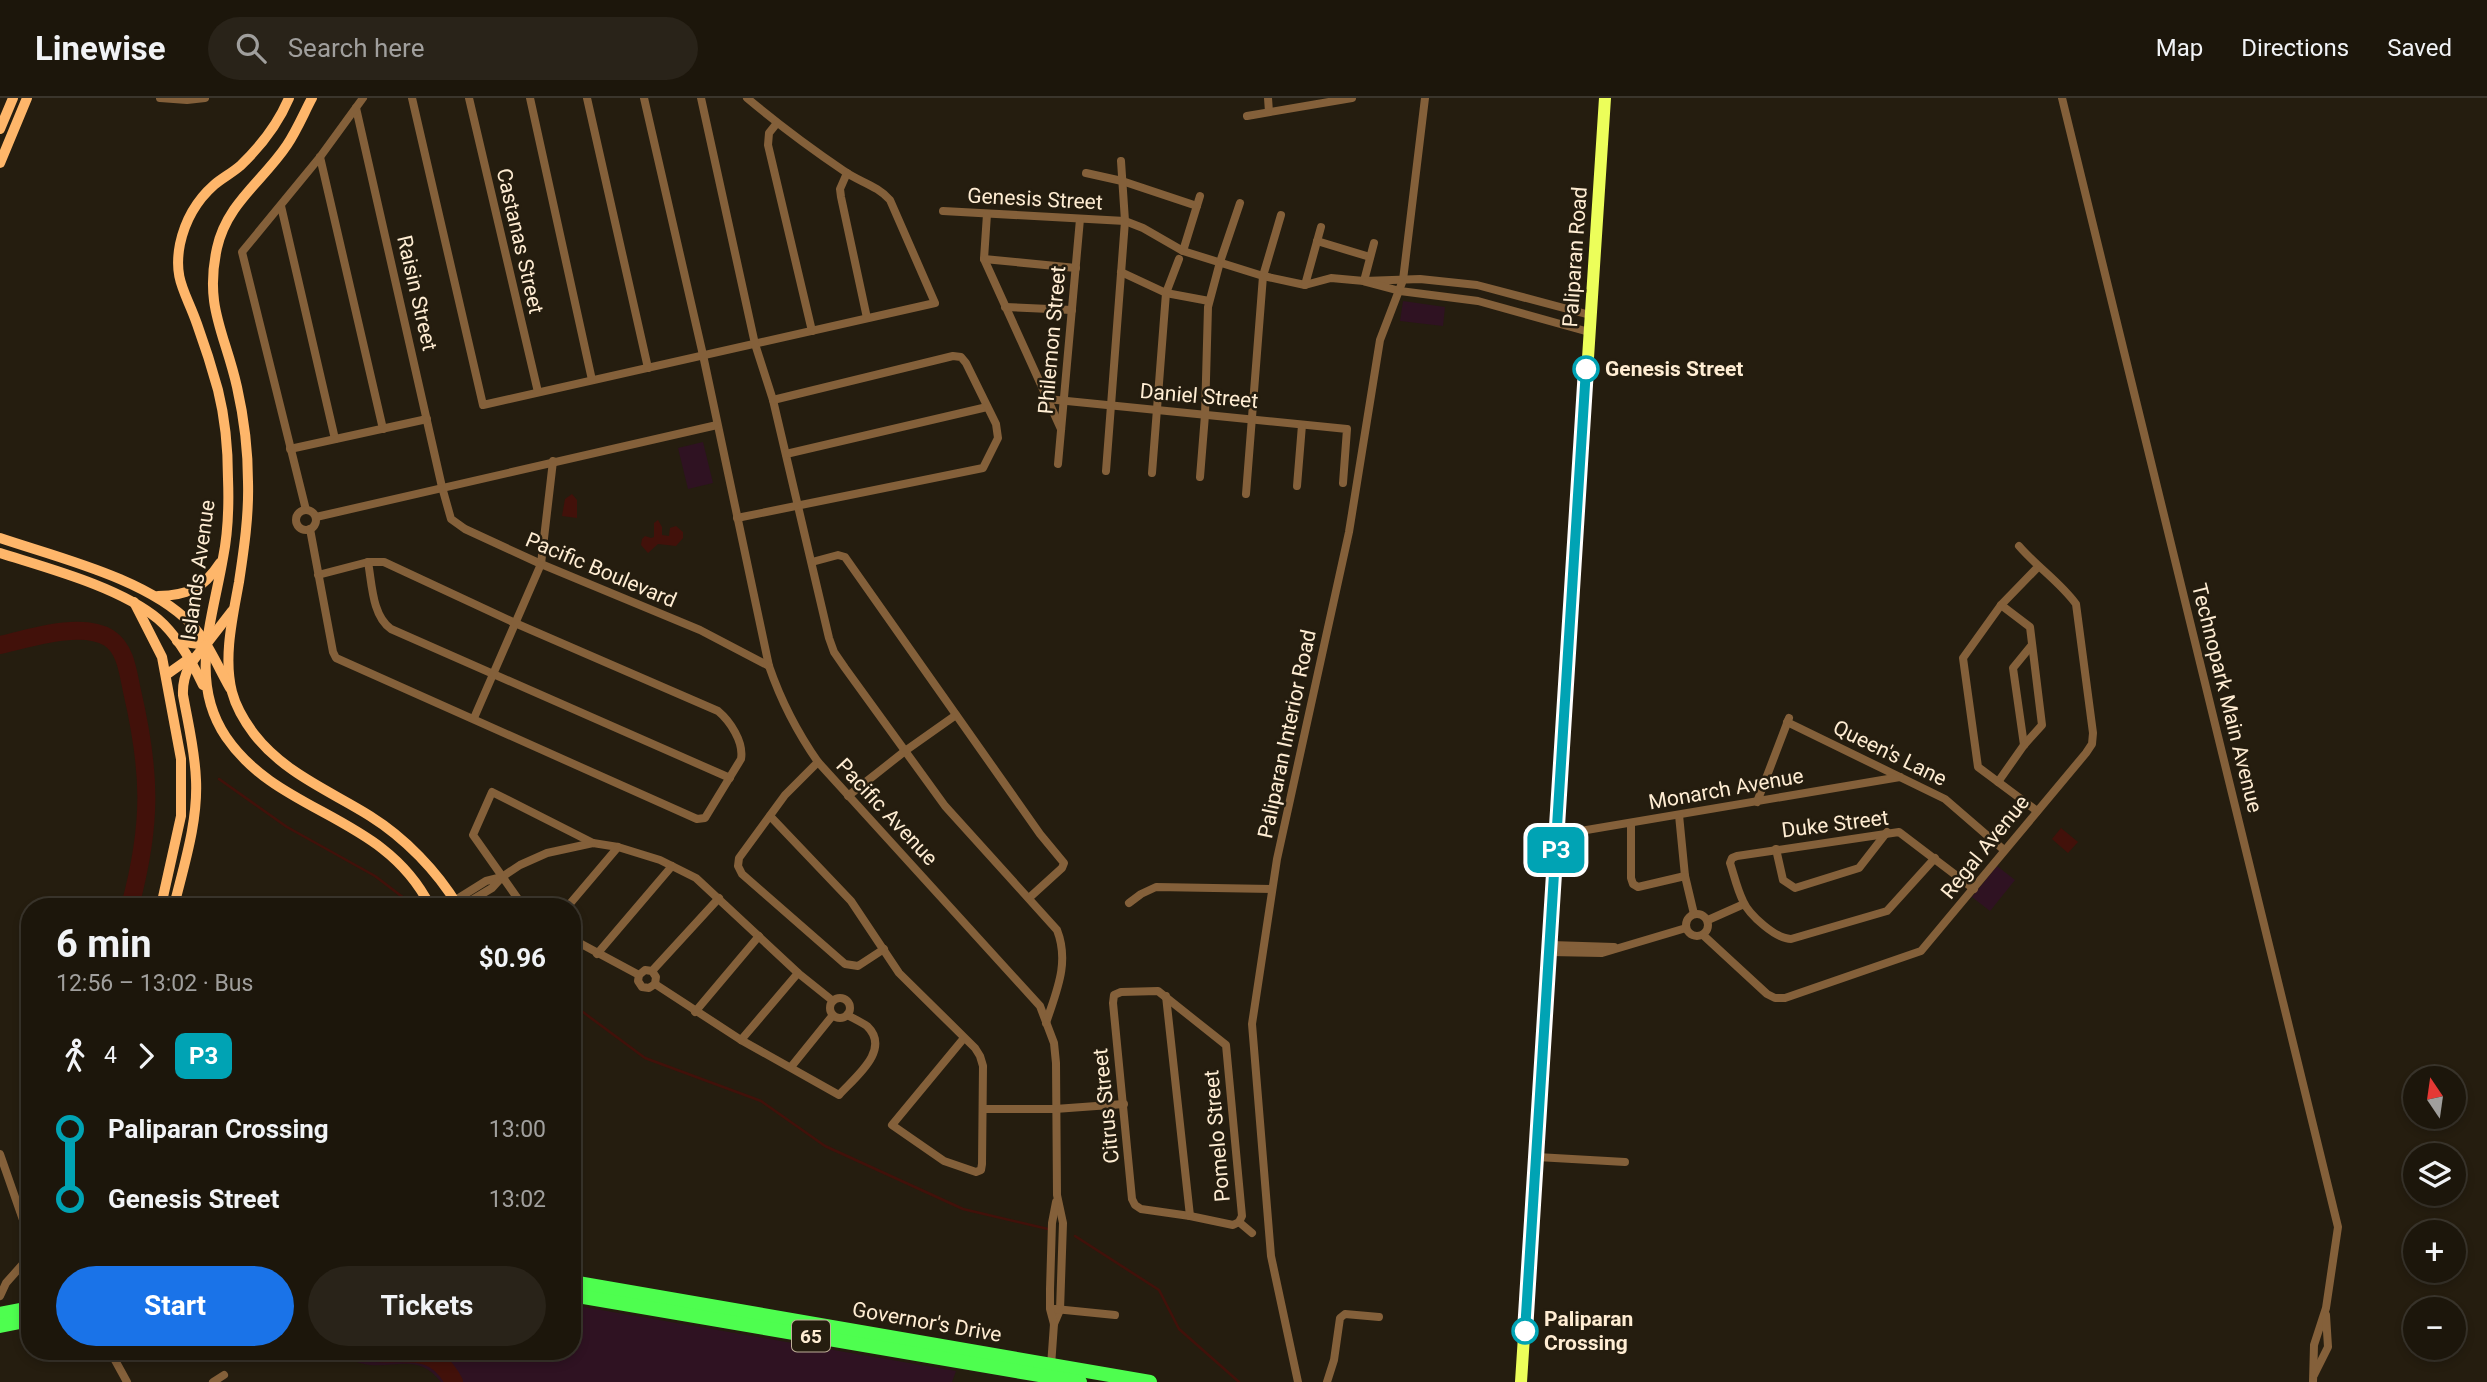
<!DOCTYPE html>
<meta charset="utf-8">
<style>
:root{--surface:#1c160b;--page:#292319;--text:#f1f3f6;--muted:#a09f9d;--line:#3a352c;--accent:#1a73e8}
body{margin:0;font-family:Roboto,sans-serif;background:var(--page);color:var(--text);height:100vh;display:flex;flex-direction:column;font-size:26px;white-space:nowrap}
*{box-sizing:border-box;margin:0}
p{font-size:23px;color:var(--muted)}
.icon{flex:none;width:38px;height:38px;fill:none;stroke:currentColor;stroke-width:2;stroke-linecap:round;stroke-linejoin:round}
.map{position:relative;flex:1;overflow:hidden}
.details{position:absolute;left:21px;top:800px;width:560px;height:462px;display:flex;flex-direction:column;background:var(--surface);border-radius:28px;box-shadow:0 4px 10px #0003,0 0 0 2px var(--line)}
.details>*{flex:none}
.badge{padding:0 14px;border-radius:10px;font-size:24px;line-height:46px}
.needle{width:46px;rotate:347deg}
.fabs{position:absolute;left:2403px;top:968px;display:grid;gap:14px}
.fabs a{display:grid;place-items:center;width:63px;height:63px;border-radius:50%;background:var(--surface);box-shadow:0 4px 10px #0003,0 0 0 2px var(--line);font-size:35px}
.map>.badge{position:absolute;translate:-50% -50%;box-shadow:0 0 0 4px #fff}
.legs{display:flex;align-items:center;gap:10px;height:77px;padding:0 35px;font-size:23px}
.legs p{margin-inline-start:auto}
.head{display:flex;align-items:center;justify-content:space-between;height:119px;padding:0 35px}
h1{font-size:38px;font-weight:700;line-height:52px}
.button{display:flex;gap:14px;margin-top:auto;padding:14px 35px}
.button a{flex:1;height:80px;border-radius:42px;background:var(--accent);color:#fff;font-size:28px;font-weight:700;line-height:80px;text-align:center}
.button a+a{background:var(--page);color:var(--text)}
ul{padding:0 35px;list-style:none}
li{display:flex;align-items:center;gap:24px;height:70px;font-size:26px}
li i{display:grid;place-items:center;width:10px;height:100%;margin:0 9px;background:currentColor}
li i::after{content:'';width:18px;height:18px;margin:-9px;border:5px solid;border-radius:50%;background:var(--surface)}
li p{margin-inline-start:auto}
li:first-child i{background:linear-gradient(#0000 50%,currentColor 0)}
li:last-child i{background:linear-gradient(currentColor 50%,#0000 0)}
header{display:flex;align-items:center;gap:42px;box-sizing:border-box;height:98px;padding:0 35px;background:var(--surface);border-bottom:2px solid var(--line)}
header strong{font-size:33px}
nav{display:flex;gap:38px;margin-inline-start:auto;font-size:24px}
.search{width:490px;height:63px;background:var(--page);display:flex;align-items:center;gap:18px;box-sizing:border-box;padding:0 24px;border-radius:38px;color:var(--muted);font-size:26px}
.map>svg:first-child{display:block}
</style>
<header>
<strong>Linewise</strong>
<div class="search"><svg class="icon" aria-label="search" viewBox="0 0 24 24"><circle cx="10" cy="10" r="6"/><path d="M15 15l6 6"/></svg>Search here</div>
<nav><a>Map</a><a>Directions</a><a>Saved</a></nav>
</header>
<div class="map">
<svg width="2487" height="1284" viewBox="0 0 2487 1284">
<rect width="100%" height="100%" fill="#251d0f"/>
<!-- green -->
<g fill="#2f1222">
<path d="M 1403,203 L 1445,209 L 1443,228 L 1400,223 Z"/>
<path d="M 703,344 L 713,385 L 688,391 L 678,350 Z"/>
<path d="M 1997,768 L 2015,782 L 1990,813 L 1972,799 Z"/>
<path d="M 572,1207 L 956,1273 L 952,1284 L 441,1284 C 419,1256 400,1269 370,1267 C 358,1266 345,1259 334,1253 L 572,1253 Z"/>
</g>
<!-- water -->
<g fill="#42110a">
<path d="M 572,396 L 577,402 L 577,420 L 562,418 L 565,401 Z"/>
<path d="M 658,422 L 662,429 L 662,437 L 669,438 L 670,430 L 676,428 L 683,434 L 683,440 L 676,448 L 658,446 L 648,455 L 641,447 L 642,441 L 645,438 L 651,440 L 654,439 L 654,425 Z"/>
<path d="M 2061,730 L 2078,744 L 2068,755 L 2052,741 Z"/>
</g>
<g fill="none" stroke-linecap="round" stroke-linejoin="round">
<!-- stream -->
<g stroke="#42110a" stroke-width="2.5">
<path d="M 219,681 L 287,729 L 375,778 L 413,807"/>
<path d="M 572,906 L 645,960 L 761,1003 L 825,1048 L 963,1111 L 1048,1131"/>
<path d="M 1075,1138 L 1159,1192 L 1179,1231 L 1239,1284"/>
</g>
<!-- river -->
<g stroke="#42110a" stroke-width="18">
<path d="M 0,547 C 30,540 82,523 109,540 C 126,551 128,575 132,593 C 151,675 152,726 130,808"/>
<path d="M 361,1253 C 398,1262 431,1240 454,1284"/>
</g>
<!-- street -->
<g stroke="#84603a" stroke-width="8">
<path d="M 160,0 L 187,2 L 205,0"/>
<path d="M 412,0 L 483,307 L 935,205 L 890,102 C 877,87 859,84 844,73 C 810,50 778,26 747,0"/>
<path d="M 469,0 L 538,294"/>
<path d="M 530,0 L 592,282"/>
<path d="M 587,0 L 648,270"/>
<path d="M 644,0 L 703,257 L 769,568 C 781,603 797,634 818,664 L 1040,908 L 1054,945 L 1056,965 L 1057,1097 L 1063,1125 L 1060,1212 L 1054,1226"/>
<path d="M 701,0 L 755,246 L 773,302 L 829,540 L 834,554 L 845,570 L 945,708 L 1057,832 C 1070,865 1056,894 1046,925"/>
<path d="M 1268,0 L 1269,14"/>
<path d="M 2062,0 L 2338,1129 L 2326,1210 L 2314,1247 L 2313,1284"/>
<path d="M 356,10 L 442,389 L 451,421 L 465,431 L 541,466 L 700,532 L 769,568"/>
<path d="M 1247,18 L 1352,0"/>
<path d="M 777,25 L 769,35 L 768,47 L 812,233"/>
<path d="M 320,59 L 383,331"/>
<path d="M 847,75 L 840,91 L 841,99 L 867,220"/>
<path d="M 1086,75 L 1122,83 L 1197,108"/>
<path d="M 281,108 L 335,341"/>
<path d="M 943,113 L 1125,123 L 1143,130 L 1183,153 L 1263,178 L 1305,187 L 1331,180 L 1364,183 L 1420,181 L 1477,187 L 1590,217"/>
<path d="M 987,116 L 984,161 L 1061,331"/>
<path d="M 1317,143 L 1370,159"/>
<path d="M 1183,153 L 1200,98"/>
<path d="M 984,161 L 1076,170"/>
<path d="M 1121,174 L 1166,195 L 1209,203"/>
<path d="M 1364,183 L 1374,145"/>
<path d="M 1366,184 L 1400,193 L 1478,203 L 1589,234"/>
<path d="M 1305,187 L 1321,129"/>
<path d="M 1005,209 L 1072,212"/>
<path d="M 1047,301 L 1347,331 L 1343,385"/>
<path d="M 290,351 L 427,321"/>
<path d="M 786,356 L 987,309"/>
<path d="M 1058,366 L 1080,121"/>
<path d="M 1106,373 L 1125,123 L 1121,63"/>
<path d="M 1152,375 L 1166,195 L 1179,161"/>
<path d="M 1200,379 L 1205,317 L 1208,209 L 1220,164 L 1240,105"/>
<path d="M 1297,388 L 1302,327"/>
<path d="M 1246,396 L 1263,178 L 1281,117"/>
<path d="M 306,412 L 242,154 L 320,59 L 363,0"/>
<circle cx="306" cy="422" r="10"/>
<path d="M 316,419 L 717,327"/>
<path d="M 737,420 L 983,370 L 998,340 L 996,326 L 966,265 L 961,259 L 953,258 L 773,302"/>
<path d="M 310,431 L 333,554 L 336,560 L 697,721 L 705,720 L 741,661 C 744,644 730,623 718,613 L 515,525 L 384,464 L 368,464 L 318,477"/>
<path d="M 368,464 C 372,485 372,518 391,531 L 730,680"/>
<path d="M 812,464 L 838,457 L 845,459 L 1040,736 L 1064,765 L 1062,770 L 1029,800"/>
<path d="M 474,620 L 541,466 L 553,363"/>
<path d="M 1787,624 L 1945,701 L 2004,752"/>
<path d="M 2024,647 L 2013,570 L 2031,548"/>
<path d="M 818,664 L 785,697 L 739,760 L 738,768 L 742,776 L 845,866 L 858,868 L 884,851"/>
<path d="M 1998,684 L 2024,647 L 2042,627 L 2030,529 L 2001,507"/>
<path d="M 848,698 L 905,653 L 956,617"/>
<path d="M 1757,704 L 1789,620"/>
<path d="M 2037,713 L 1978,669 L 1963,560 L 2001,507 L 2038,469"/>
<path d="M 1679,717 L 1685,778 L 1694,816"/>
<path d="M 770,718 L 851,803 L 899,875 L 975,950 L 980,958 L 983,968 L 982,1066 L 981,1072 L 976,1074 L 944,1063 L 892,1027 L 964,940"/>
<path d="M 1631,725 L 1631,780 L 1633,786 L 1638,789 L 1685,778"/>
<path d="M 1557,737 L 1900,679"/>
<path d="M 1776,751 L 1783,782 L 1795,790 L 1859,770 L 1887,734"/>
<path d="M 1935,760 L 1887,813 L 1791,841 C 1776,841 1749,817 1743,803 C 1737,791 1734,777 1730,765 L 1732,760 L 1737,758 L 1899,734 L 1974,791"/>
<path d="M 1129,805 L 1141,796 L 1156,789 L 1272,791"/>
<path d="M 446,808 L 486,783 L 502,779"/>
<path d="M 462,808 L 492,790 L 502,779 L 520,767 L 547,755 L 593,745 L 618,749 L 660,762 L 696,780 L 798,875 L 833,903"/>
<path d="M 523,808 L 473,737 L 492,694 L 593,745"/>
<path d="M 568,808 L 618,749"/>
<circle cx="1697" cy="827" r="11"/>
<path d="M 1708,822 L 1744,806"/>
<path d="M 1703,837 L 1767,896 L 1775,900 L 1785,900 L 1921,853 L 2086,655 L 2092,646 L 2093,635 L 2076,506 C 2060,484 2037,469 2019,448"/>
<path d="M 572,841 L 639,877"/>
<path d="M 1551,847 L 1614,849"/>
<path d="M 1550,854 L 1602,855 L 1686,830"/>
<path d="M 597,856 L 672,768"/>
<path d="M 652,873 L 656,879 L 655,886 L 649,890 L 642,889 L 638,883 L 639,877 L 645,872 L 652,873 L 719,800"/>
<path d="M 655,886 L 741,942 L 839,997 C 854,980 892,952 867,928 C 861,924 853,920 847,917"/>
<path d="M 1158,893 L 1226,947 L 1242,1118 L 1239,1124 L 1233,1127 L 1190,1118 L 1141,1111 L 1135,1107 L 1132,1101 L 1113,905 L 1114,897 L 1121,894 Z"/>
<path d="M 1166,898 L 1190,1118"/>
<circle cx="840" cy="910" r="10"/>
<path d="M 695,914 L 759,838"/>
<path d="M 741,942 L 798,875"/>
<path d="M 791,969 L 833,917"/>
<path d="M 983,1011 L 1055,1011 L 1124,1006"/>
<path d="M 0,1056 L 30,1142"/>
<path d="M 1537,1059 L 1625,1064"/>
<path d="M 1239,1124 L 1252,1135"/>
<path d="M 0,1198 L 6,1185 L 30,1158"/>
<path d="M 1055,1211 L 1115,1217"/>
<path d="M 110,1253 L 127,1284"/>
<path d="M 1051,1268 L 1054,1226 L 1050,1211 L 1050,1191 L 1052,1125 L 1056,1104"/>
<path d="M 2314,1277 L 2328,1249 L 2326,1217"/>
<path d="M 213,1284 L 224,1277"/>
<path d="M 1298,1284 L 1271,1158 L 1252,926 L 1277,761 L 1349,434 L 1380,242 L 1403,182 L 1425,0"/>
<path d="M 1327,1284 L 1334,1262 L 1340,1220 L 1345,1216 L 1379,1219"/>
</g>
<!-- secondary -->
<g stroke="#feb66a" stroke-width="10">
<path d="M 289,0 C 278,26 260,49 240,68 C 232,75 222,80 214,87 C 197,102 185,123 180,146 C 173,182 186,194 197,226 C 205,248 212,270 218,292 C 225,320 228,352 228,381 C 229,407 228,435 223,460 C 213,520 188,583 226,639 C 279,717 384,716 430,808"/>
<path d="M 312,0 C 304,15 297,32 287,47 C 263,83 227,105 217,150 C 204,209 225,235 237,289 C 244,320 248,353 248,384 C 249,417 244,451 239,484 C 233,518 223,559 232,594 C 236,609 245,624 254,636 C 284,675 330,693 370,718 C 405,740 437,773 458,808"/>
<path d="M 0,31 L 13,0"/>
<path d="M 0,65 L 27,0"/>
<path d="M 0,440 C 59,460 148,481 191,526 C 208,544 218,569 230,590"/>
<path d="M 0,455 C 47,470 120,489 158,521 C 178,538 192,564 203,587"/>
<path d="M 158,498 C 189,497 203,491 220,465"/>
<path d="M 134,504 L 162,559 L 181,661 L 181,718 L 161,808"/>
<path d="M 177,543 L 206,547"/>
<path d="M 208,544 L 232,513"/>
<path d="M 166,577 L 190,560"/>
<path d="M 174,808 C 184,767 198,724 196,682 C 195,653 188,625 183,597 C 182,575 192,562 206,547"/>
</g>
<!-- primary -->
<path stroke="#ecfe5a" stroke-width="12" d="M 1521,1284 L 1605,0"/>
<!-- highway -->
<g stroke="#4efe4f" stroke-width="14">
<path d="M 572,1184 L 1150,1284"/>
<path d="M 572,1197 L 1080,1284"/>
<path d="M 0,1216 L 30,1210"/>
<path d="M 0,1228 L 30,1222"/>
</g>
</g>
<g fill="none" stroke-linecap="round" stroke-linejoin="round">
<defs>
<path id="line-1" d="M 1525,1233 L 1586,271"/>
</defs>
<!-- line-1 casing -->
<use href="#line-1" stroke="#fff" stroke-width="16"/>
<!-- line-1 -->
<use href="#line-1" stroke="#00a3b4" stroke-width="10"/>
</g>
<!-- markers -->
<g fill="#fff" stroke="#00a3b4" stroke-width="3.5">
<circle cx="1586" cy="271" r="12"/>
<circle cx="1525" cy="1233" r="12"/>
</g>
<g text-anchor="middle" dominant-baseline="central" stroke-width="5" stroke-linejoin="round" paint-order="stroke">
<!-- shield labels -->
<rect fill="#251d0f" stroke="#beaf98" stroke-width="2" x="792" y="1222.5" width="38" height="31" rx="5"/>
<g font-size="19" font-weight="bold" fill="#ffedd3">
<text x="811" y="1238">65</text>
</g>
<!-- street labels -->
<g font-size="21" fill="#ffedd3" stroke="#251d0f">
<text transform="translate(1035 101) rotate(3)">Genesis Street</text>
<text transform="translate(520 143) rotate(77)">Castanas Street</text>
<text transform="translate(1575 159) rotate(-86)">Paliparan Road</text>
<text transform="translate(417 195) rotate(77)">Raisin Street</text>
<text transform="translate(1052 242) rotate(-85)">Philemon Street</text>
<text transform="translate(1199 298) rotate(5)">Daniel Street</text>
<text transform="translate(198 472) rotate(-82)">Islands Avenue</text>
<text transform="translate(601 472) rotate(23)">Pacific Boulevard</text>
<text transform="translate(2227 600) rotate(76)">Technopark Main Avenue</text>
<text transform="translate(1287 636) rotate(-78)">Paliparan Interior Road</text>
<text transform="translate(1890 655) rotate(26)">Queen's Lane</text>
<text transform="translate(1726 691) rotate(-10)">Monarch Avenue</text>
<text transform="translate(887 714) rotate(47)">Pacific Avenue</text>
<text transform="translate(1835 726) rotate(-7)">Duke Street</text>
<text transform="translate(1985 749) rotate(-51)">Regal Avenue</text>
<text transform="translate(1106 1008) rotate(-96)">Citrus Street</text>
<text transform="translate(1217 1038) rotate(-95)">Pomelo Street</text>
<text transform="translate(927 1224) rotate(10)">Governor's Drive</text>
</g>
<!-- stop labels -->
<g font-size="21" font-weight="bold" fill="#ffedd3" stroke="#251d0f" text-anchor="start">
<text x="1605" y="271">Genesis Street</text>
<text x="1544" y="1221">Paliparan<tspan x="1544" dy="24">Crossing</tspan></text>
</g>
</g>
</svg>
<div class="fabs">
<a><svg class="needle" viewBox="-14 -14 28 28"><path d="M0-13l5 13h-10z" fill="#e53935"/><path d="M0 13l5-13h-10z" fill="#a09f9d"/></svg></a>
<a><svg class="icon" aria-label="layers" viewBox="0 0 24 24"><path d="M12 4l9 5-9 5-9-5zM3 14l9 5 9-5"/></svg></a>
<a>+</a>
<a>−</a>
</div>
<b class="badge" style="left:1556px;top:752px;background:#00a3b4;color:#fff">P3</b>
<section class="details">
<div class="head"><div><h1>6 min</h1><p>12:56 – 13:02 · Bus</p></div><b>$0.96</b></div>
<div class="legs"><svg class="icon" aria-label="walk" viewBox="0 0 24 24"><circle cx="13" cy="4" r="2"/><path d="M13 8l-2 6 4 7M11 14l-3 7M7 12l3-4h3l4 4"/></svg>4<svg class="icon" aria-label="forward" viewBox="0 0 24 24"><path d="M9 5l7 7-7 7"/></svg><b class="badge" style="background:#00a3b4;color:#fff">P3</b></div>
<ul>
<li><i style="color:#00a3b4"></i><b>Paliparan Crossing</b><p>13:00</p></li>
<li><i style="color:#00a3b4"></i><b>Genesis Street</b><p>13:02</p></li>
</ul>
<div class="button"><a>Start</a><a>Tickets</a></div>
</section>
</div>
